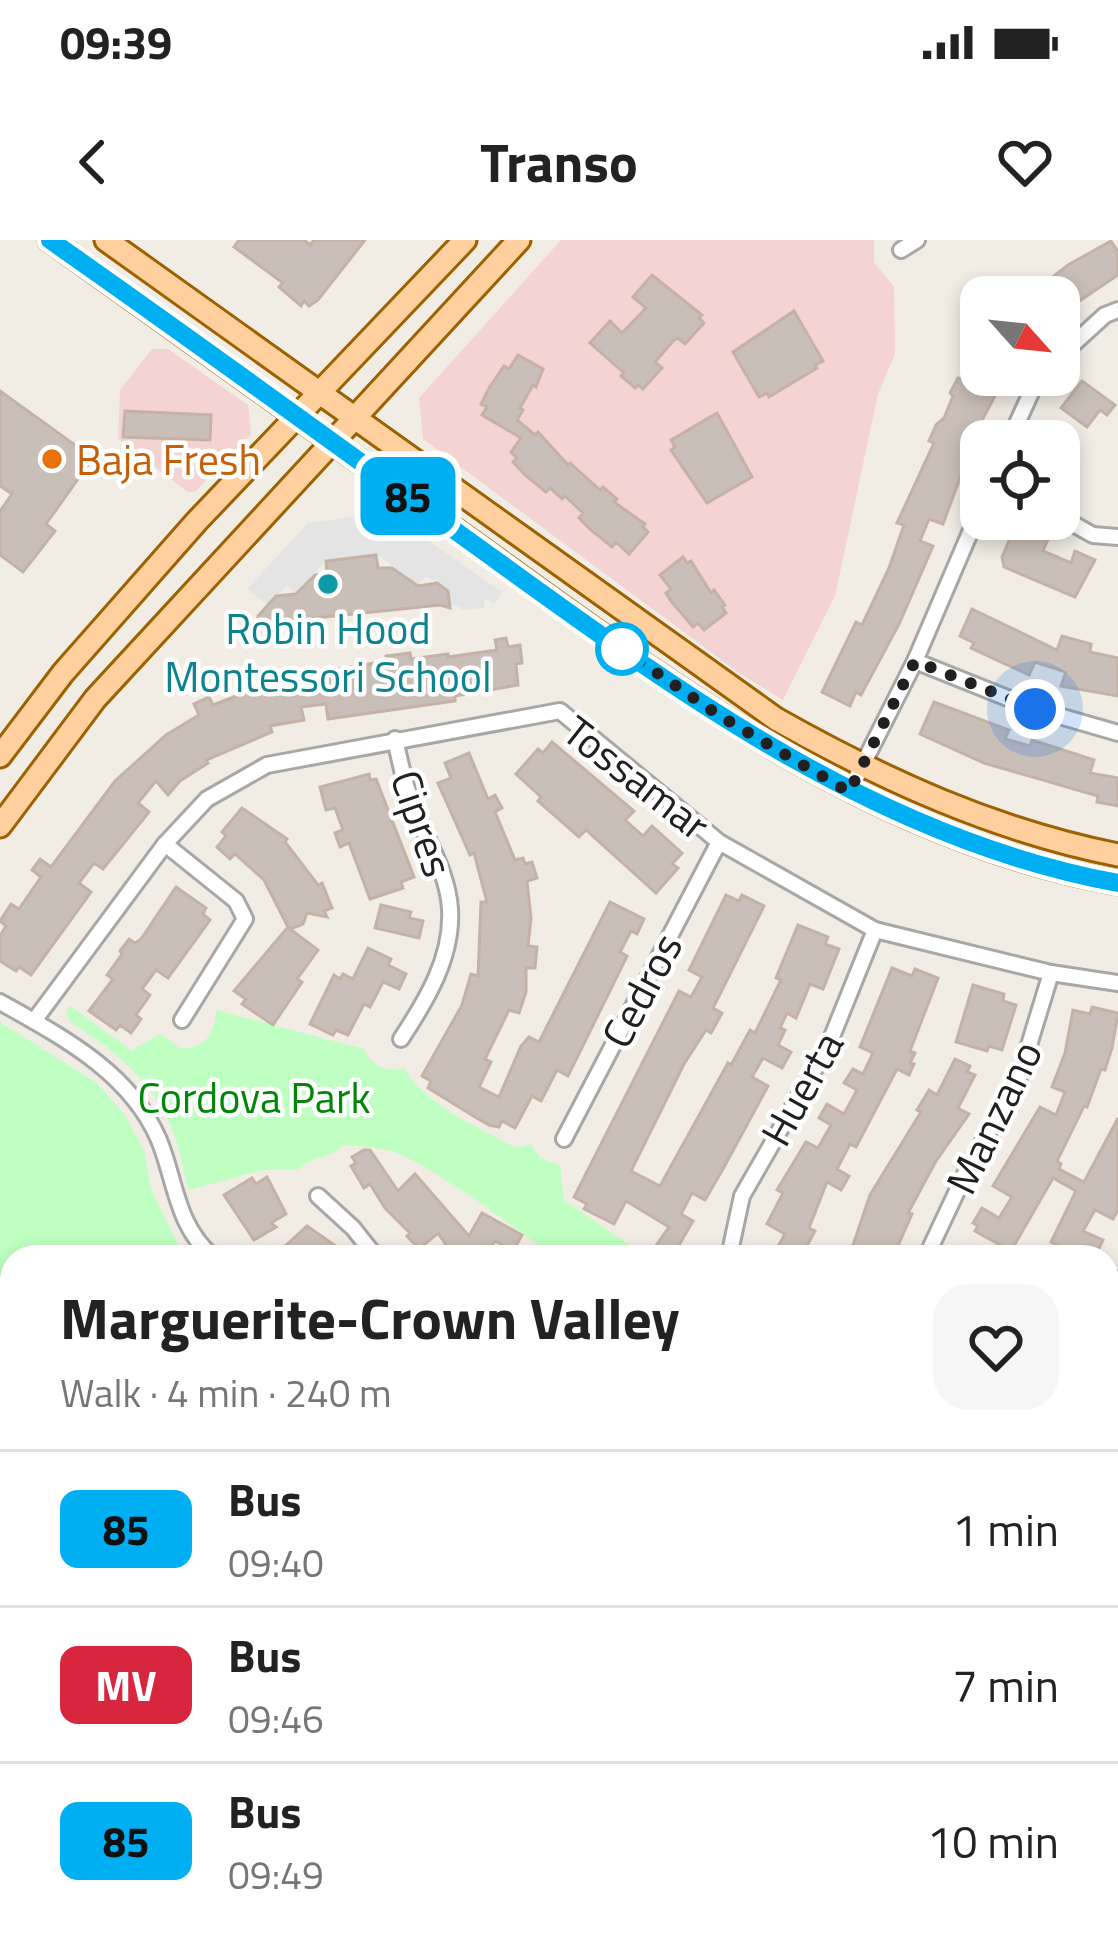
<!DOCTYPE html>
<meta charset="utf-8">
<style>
:root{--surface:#fff;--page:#f6f6f6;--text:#222;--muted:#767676;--line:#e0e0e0}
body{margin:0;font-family:"Titillium Web",sans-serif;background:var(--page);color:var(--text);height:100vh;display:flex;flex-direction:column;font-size:45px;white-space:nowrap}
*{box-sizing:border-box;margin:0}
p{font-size:39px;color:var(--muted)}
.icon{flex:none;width:66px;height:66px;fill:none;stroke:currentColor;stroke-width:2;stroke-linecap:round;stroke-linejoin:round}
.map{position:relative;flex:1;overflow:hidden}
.details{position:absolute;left:0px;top:1005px;width:1119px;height:696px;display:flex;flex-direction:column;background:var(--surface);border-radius:36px 36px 0 0;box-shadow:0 6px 18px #0003}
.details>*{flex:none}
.badge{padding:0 24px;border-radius:18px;font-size:42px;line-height:78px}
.needle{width:78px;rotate:117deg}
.buttons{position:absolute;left:960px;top:36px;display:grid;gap:24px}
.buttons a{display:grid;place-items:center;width:120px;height:120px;border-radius:24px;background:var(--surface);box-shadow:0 6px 18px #0003;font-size:60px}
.you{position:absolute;width:60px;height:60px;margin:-30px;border:9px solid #fff;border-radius:50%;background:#1a73e8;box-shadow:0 0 0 18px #1a73e833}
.map>.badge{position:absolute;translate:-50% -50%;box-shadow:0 0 0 6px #fff}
.round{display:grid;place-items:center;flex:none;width:126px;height:126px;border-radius:36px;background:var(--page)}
.summary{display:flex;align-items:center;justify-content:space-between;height:204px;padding:0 60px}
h1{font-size:57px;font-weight:700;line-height:90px}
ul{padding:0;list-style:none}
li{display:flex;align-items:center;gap:36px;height:156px;padding:0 60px;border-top:3px solid var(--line)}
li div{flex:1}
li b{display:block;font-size:45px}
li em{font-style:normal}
li .badge{min-width:132px;font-weight:700;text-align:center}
.status{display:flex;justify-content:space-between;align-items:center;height:84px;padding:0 60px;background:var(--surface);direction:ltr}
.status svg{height:33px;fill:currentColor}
header{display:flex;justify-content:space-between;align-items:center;height:156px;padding:0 60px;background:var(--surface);font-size:54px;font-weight:700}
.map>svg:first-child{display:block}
</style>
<div class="status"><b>09:39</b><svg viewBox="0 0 49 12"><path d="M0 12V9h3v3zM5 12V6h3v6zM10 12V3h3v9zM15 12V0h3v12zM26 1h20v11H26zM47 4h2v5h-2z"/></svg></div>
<header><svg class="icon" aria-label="back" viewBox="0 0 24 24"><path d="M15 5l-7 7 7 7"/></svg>Transo<svg class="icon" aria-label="heart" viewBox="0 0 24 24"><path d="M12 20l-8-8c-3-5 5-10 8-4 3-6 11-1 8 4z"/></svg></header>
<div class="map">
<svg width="1118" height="1701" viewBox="0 0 1118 1701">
<rect width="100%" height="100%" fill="#f1ede5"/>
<!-- commercial -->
<g fill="#f4d3d3">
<path d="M 561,0 L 874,0 L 874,22 L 894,47 L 895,114 L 878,154 L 835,356 L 783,460 L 739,433 L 423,199 L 419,158 Z"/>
<path d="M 152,109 L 168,109 L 248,165 L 251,194 L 196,251 L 188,252 L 118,199 L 120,150 Z"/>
</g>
<!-- park -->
<g fill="#bfffc1">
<path d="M 69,765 L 131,810 L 161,794 L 180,808 C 205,809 215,794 216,770 L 364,809 C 371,826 387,833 404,828 C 425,865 480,888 516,908 L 531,904 L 540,918 L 560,925 L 564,960 L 647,1017 L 538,1016 L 539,1006 C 510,983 423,920 391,911 C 376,907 359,906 343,905 C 329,920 313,915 297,930 L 262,930 L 189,950 C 183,932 181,912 174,894 C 155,843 116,811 71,783 L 66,774 Z"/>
<path d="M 0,782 L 97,843 L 125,875 L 144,910 L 151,949 L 184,1017 L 12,1017 L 12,1689 L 672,1689 L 679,1697 L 693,1701 L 0,1701 Z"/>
</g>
<!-- parking -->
<path fill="#e4e4e4" d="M 387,272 L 502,352 L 494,364 L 485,358 L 484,368 L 461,370 L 459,365 L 450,365 L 448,350 L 426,336 L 419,345 L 376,314 L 326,320 L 297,353 L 287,346 L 267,365 L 247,349 L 308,283 Z"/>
<!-- building -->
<g fill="#cabfb8" stroke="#c5b2a6" stroke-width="3">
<path d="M 239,0 L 304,0 L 310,5 L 314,0 L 365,0 L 318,60 L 309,66 L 304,61 L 301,66 L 279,47 L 283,43 L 234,7 Z"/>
<path d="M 1111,1 L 1118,12 L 1118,35 L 1066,70 L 1059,57 L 1027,57 L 1068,25 Z"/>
<path d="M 652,35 L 702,75 L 699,78 L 704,83 L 685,104 L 678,98 L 673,101 L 655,122 L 662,128 L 643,149 L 638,145 L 635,148 L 621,136 L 624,133 L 590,103 L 610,81 L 622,93 L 646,68 L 633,57 Z"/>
<path d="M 794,71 L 823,121 L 815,125 L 817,128 L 769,157 L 767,153 L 759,157 L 733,112 Z"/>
<path d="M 981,113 L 981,135 L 1006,135 L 980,184 L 943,284 L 929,279 L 920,301 L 933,306 L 899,384 L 861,455 L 856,452 L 850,466 L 822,452 L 856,382 L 862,385 L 889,328 L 904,285 L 897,283 L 934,203 L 929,201 L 936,185 L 944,178 L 953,156 L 950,153 L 958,138 L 967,140 Z"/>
<path d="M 518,115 L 543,129 L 536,147 L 533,145 L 520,168 L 523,170 L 517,180 L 535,195 L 538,192 L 568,225 L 570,223 L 600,250 L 603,247 L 617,259 L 614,262 L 645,284 L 643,287 L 648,292 L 629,314 L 616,302 L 612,307 L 592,291 L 579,278 L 583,273 L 565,256 L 562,259 L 550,248 L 546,252 L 525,235 L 513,222 L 517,218 L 511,212 L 521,198 L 482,175 L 487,167 L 481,164 L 489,148 L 504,126 L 509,129 Z"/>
<path d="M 1082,141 L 1115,165 L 1107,175 L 1100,170 L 1087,187 L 1061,168 Z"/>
<path d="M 0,151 L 93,218 L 46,284 L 55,291 L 23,332 L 0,315 L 0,271 L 12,254 L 0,246 Z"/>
<path d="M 125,171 L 211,175 L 210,200 L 123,197 Z"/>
<path d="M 717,173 L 752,237 L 707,263 L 671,210 L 675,207 L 671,200 Z"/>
<path d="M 1016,285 L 1048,299 L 1043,311 L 1071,323 L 1075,311 L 1095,320 L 1075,357 L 1004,327 L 1002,317 Z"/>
<path d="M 376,315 L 378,328 L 392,328 L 418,346 L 437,343 L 448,351 L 450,368 L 440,365 L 267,383 L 258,389 L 258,376 L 276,356 L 296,354 L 315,335 L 327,334 L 326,321 Z"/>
<path d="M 683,317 L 687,323 L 691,321 L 711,353 L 714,350 L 725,365 L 722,367 L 726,373 L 704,390 L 698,383 L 693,387 L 671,361 L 666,353 L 671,349 L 660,335 Z"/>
<path d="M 972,369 L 1057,410 L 1062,396 L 1091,404 L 1090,412 L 1118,418 L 1118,456 L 1061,446 L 1066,432 L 1035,422 L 1029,435 L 971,408 L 974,403 L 960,396 Z"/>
<path d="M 506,398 L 508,407 L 520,405 L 522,423 L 516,424 L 518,445 L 455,456 L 455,461 L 328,479 L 326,464 L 301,467 L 304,480 L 270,486 L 272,492 L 206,520 L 208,523 L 180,541 L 168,555 L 156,541 L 138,563 L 149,572 L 103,629 L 94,623 L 79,643 L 91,652 L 31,735 L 19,727 L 16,731 L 0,721 L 0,696 L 6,686 L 0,681 L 11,664 L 19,669 L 41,637 L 32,630 L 40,619 L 51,627 L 115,541 L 166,495 L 199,475 L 194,464 L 209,457 L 213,465 L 260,447 L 316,437 L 315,433 L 386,421 L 386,416 L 410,413 L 411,419 L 448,414 L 448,417 L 497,410 L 495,400 Z"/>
<path d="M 934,462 L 1009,490 L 1005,499 L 1030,506 L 1032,500 L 1094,520 L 1090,533 L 1118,538 L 1118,566 L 1097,562 L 1098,556 L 984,523 L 920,494 Z"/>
<path d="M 552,502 L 634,571 L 625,580 L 643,596 L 652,586 L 682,613 L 672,624 L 678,628 L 656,653 L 586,590 L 579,597 L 538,561 L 541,557 L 516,534 L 538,509 L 543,513 Z"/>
<path d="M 469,513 L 488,559 L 495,555 L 502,568 L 495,572 L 515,620 L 523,618 L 525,624 L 532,622 L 537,638 L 527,641 L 531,678 L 528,706 L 537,707 L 535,728 L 526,728 L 526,752 L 519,773 L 509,770 L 485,819 L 491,822 L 479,847 L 499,857 L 521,806 L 529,797 L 539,802 L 610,662 L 644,679 L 637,694 L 631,691 L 620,712 L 627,716 L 568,836 L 557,830 L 541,861 L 532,856 L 515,888 L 502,881 L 499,887 L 489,885 L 475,877 L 428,848 L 431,841 L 422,836 L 462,765 L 471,734 L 478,736 L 481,662 L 487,662 L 474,613 L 470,615 L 438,543 L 451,538 L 445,523 Z"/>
<path d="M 369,534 L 370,540 L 376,539 L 414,637 L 401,642 L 403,648 L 370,659 L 349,603 L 340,607 L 335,593 L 343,590 L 335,568 L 326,570 L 320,547 Z"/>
<path d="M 242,568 L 287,599 L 285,602 L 318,645 L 322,643 L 332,668 L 324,671 L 327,677 L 307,673 L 303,684 L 290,689 L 318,710 L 297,739 L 302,742 L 273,785 L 242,764 L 246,759 L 234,751 L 288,687 L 264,640 L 235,614 L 230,619 L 217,607 L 226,596 L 222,592 Z"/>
<path d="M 176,647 L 206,668 L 203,674 L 210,680 L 168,738 L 156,730 L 142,749 L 150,755 L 136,775 L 141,779 L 131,793 L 120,785 L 116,790 L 89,771 L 113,739 L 107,735 L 122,714 L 120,711 L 129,699 L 135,703 L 141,699 Z"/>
<path d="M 726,655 L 739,661 L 742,655 L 764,666 L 713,768 L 722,773 L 711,793 L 706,790 L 684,824 L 631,931 L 660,946 L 728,823 L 731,825 L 750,790 L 755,793 L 781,740 L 776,738 L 798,685 L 828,697 L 825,704 L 839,709 L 823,749 L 810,744 L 796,778 L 787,773 L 780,788 L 785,790 L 778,805 L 791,812 L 782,828 L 763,818 L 752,837 L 768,846 L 723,929 L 705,960 L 692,953 L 681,974 L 693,981 L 679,1005 L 685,1009 L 679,1017 L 648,1017 L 669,987 L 626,961 L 614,984 L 584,969 L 587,964 L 574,957 L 679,751 L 691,757 L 702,737 L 689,730 Z"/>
<path d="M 381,665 L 411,672 L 409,678 L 423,681 L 419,698 L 375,688 Z"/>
<path d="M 368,708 L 391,719 L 388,725 L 406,734 L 399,749 L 383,742 L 370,767 L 364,764 L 348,795 L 336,790 L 333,795 L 310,784 L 334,735 L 340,739 L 343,734 L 353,739 Z"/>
<path d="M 892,728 L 912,736 L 915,729 L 938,738 L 910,811 L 915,813 L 910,823 L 914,824 L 909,835 L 897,829 L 856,907 L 850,904 L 837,929 L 849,936 L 841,950 L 827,942 L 809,988 L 815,991 L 801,1017 L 772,1017 L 785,994 L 767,984 L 783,953 L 777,950 L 806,902 L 818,908 L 831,885 L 819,878 L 827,864 L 844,874 L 857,850 L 844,843 L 853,829 L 863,834 L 873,813 L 860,807 Z"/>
<path d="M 973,745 L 1004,754 L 1003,761 L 1016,765 L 1002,810 L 989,806 L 987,811 L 956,802 Z"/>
<path d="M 1092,767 L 1118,773 L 1112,808 L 1105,830 L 1101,829 L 1087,867 L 1084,866 L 1057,921 L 1061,924 L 1059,929 L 1084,942 L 1118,878 L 1118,970 L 1113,979 L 1095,970 L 1083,991 L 1103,1000 L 1096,1015 L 1083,1009 L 1080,1016 L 1051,1002 L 1076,951 L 1053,938 L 1011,1011 L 975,991 L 978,986 L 973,983 L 982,968 L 999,978 L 1012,957 L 993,946 L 1040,867 L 1056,875 L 1065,852 L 1052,847 L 1065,813 L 1073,770 L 1090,774 Z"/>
<path d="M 955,819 L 970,826 L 967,832 L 975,835 L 958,868 L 969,874 L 936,921 L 908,973 L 912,974 L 893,1017 L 849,1017 L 870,955 L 921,872 L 917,870 L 929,850 L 937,855 Z"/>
<path d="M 364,910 L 370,910 L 398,951 L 415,934 L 469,996 L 482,973 L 522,995 L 513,1011 L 495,1001 L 485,1017 L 454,1017 L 438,993 L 419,1009 L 407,996 L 410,993 L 385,968 L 370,944 L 364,948 L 351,926 L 356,923 L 352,917 Z"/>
<path d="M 267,937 L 286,974 L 271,983 L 276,987 L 254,1000 L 224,955 L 252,938 L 256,944 Z"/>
<path d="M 307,986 L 340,1009 L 334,1017 L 285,1017 L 279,1012 Z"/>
<path d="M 856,1689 L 916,1689 L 926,1701 L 842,1701 Z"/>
<path d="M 999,1689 L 1033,1689 L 1035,1693 L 1044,1689 L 1108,1689 L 1090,1701 L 970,1701 Z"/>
</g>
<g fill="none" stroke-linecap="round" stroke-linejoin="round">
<defs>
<g id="street">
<path d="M 901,10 L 917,0"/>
<path d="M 1059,117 L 1105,75 L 1118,70"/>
<path d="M 1009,201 L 1039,135"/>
<path d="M 1059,276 L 1093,295 L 1118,297"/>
<path d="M 915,421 L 1035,469 L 1118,493"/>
<path d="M 395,499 C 400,521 404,543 412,563 C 425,598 448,632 450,669 C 453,717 426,761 401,799"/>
<path d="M 849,552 L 915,421 L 981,267"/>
<path d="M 165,604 L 236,661 L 245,679 L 182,780"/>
<path d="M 0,762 C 62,797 130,832 159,900 C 176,942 176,985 213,1017"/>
<path d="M 34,781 L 165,604 L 207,559 L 267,525 L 560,471 L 719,602 L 875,690 L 1051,733 L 1118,743"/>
<path d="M 564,899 L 719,602"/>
<path d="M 318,956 L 353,988 L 376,1017"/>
<path d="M 731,1007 L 742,956 L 829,804 L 875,690"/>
<path d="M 926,1017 L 966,932 L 1019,838 L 1051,733"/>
<path d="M 1107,1073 L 1118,1039"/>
<path d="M 1107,1601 L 1118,1606"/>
</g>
<g id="primary">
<path d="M 50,0 C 191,100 331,201 472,302 C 670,445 872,599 1118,643"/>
<path d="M 106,0 L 776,479 C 884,540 996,591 1118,615"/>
<path d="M 0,516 L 63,433 L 197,281 L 465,0"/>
<path d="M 0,586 L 95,459 L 519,0"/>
</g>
</defs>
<!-- street casing -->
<use href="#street" stroke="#a7a7a7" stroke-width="20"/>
<!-- primary casing -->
<use href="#primary" stroke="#9c6100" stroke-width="27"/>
<!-- street -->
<use href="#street" stroke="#fff" stroke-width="14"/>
<!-- primary -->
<use href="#primary" stroke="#ffd09d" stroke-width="21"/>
</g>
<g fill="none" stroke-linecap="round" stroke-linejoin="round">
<defs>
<path id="line" d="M 50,0 C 187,96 322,194 457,292 C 660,438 866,597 1118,643"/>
</defs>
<!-- line casing -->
<use href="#line" stroke="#fff" stroke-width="27"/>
<!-- line -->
<use href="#line" stroke="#00aff2" stroke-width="18"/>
<!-- walk -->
<path stroke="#202020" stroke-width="12" stroke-dasharray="0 21.6" d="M 622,409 L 720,476 L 849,552 L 915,421 L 1035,469"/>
</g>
<!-- markers -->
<circle fill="#e8710a" stroke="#fff" stroke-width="4.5" cx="52" cy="219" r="12"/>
<circle fill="#0f9aa8" stroke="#fff" stroke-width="4.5" cx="328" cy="344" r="12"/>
<circle fill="#fff" stroke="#00aff2" stroke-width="6" cx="622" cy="409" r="24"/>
<g text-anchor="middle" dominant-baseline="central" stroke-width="9" stroke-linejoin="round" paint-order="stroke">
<!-- food labels -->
<g font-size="42" fill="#c56008" stroke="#fff" text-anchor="start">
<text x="76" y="219">Baja Fresh</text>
</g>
<!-- culture labels -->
<g font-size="42" fill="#0d838f" stroke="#fff">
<text x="328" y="388">Robin Hood<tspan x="328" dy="48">Montessori School</tspan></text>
</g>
<!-- street labels -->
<g font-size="42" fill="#202020" stroke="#fff">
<text transform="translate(637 537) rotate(38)">Tossamar</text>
<text transform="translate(423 583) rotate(71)">Cipres</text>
<text transform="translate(641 750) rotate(-62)">Cedros</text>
<text transform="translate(801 848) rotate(-61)">Huerta</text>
<text transform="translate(993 877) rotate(-64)">Manzano</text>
</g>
<!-- park labels -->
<g font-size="42" fill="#018606" stroke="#fff">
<text x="254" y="857">Cordova Park</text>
</g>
</g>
</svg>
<div class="buttons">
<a><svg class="needle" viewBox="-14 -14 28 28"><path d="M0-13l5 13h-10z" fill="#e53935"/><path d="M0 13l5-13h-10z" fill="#767676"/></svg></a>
<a><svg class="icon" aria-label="locate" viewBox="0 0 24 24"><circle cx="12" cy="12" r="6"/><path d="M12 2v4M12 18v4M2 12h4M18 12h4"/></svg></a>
</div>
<div class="you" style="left:1035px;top:469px"></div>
<b class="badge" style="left:408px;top:256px;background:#00aff2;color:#111">85</b>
<section class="details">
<div class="summary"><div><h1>Marguerite-Crown Valley</h1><p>Walk · 4 min · 240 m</p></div><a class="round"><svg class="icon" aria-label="heart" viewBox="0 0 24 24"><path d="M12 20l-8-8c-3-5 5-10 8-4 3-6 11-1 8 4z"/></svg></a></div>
<ul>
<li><span class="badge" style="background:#00aff2;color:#111">85</span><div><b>Bus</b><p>09:40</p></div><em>1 min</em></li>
<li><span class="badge" style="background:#d7263d;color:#fff">MV</span><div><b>Bus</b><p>09:46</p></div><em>7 min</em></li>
<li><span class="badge" style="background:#00aff2;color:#111">85</span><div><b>Bus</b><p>09:49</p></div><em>10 min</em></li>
</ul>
</section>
</div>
